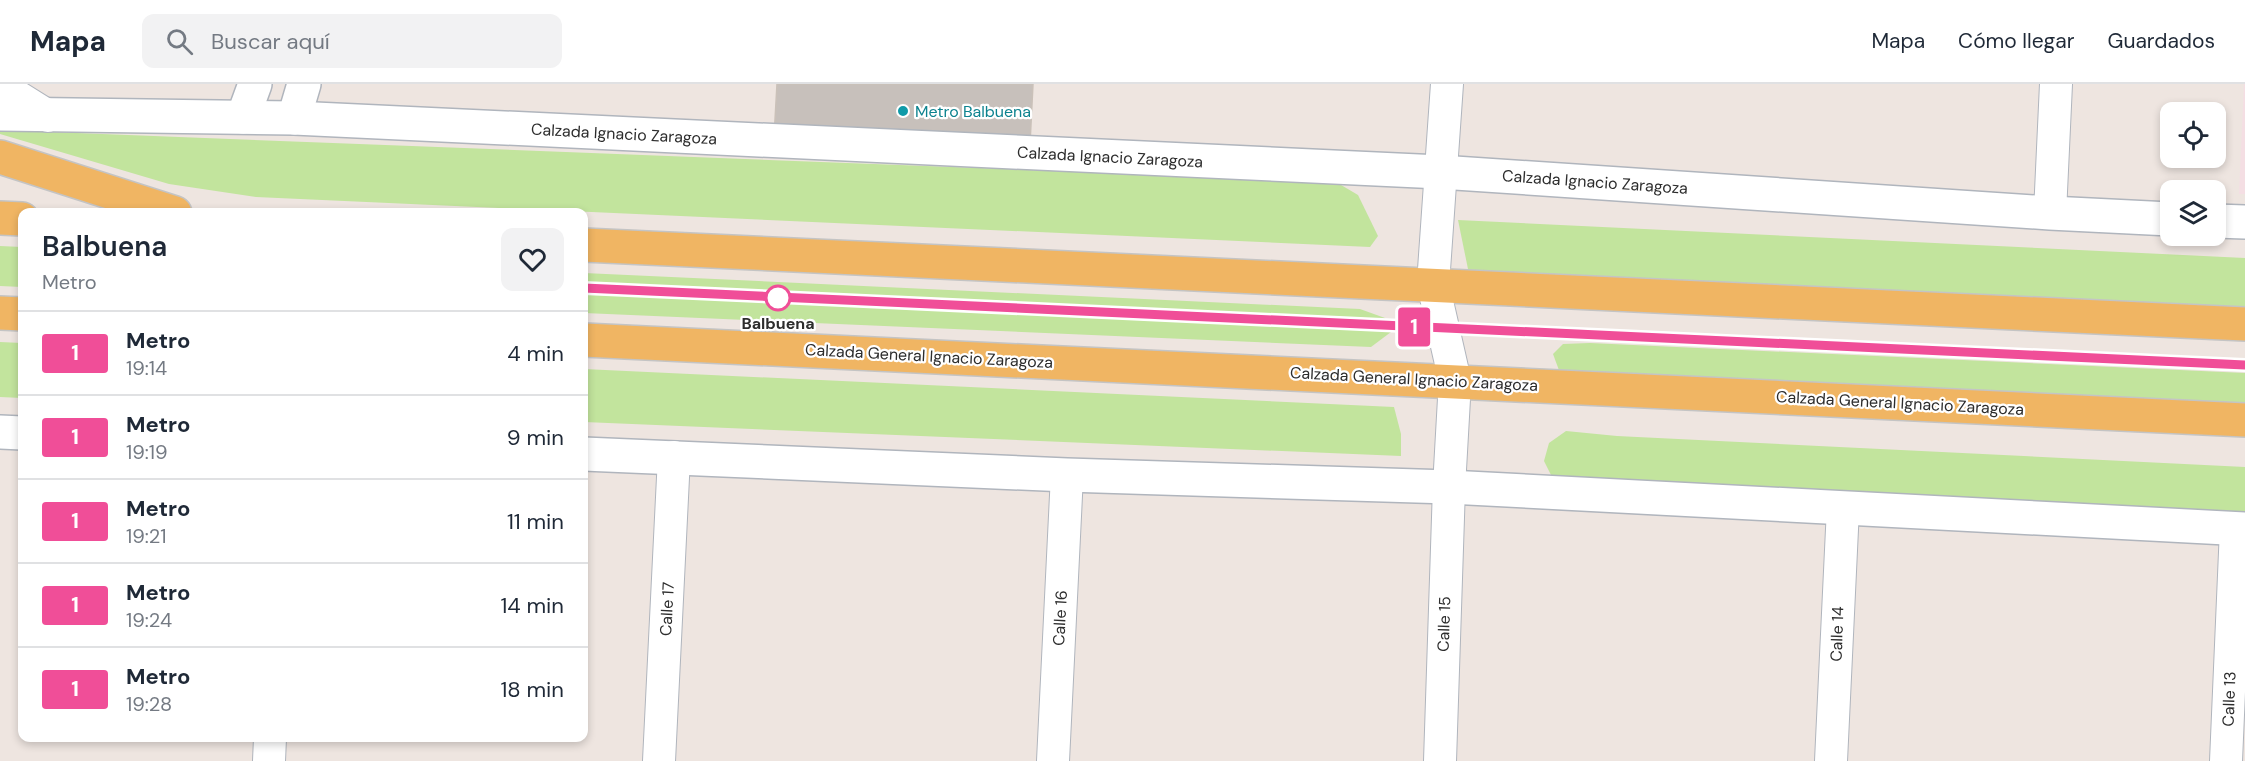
<!DOCTYPE html>
<html lang="es">
<meta charset="utf-8">
<style>
:root{--surface:#fff;--page:#f2f2f3;--text:#1f2937;--muted:#747a83;--line:#e0e1e3}
body{margin:0;font-family:"DM Sans",sans-serif;background:var(--page);color:var(--text);height:100vh;display:flex;flex-direction:column;font-size:22px;white-space:nowrap}
*{box-sizing:border-box;margin:0}
p{font-size:20px;color:var(--muted)}
.icon{flex:none;width:33px;height:33px;fill:none;stroke:currentColor;stroke-width:2;stroke-linecap:round;stroke-linejoin:round}
.map{position:relative;flex:1;overflow:hidden}
.sheet{position:absolute;left:18px;top:124px;width:570px;height:534px;display:flex;flex-direction:column;background:var(--surface);border-radius:12px;box-shadow:0 3px 9px #0003}
.sheet>*{flex:none}
.badge{padding:0 12px;border-radius:4px;font-size:21px;line-height:39px}
.tools{position:absolute;left:2160px;top:18px;display:grid;gap:12px}
.tools a{display:grid;place-items:center;width:66px;height:66px;border-radius:12px;background:var(--surface);box-shadow:0 3px 9px #0003;font-size:30px}
.map>.badge{position:absolute;translate:-50% -50%;box-shadow:0 0 0 3px #fff}
.round{display:grid;place-items:center;flex:none;width:63px;height:63px;border-radius:12px;background:var(--page)}
.head{display:flex;align-items:center;justify-content:space-between;height:102px;padding:0 24px}
h1{font-size:28px;font-weight:600;line-height:45px}
ul{padding:0;list-style:none}
li{display:flex;align-items:center;gap:18px;height:84px;padding:0 24px;border-top:2px solid var(--line)}
li div{flex:1}
li b{display:block;font-size:22px}
li em{font-style:normal}
li .badge{min-width:66px;font-weight:700;text-align:center}
header{display:flex;align-items:center;gap:36px;box-sizing:border-box;height:84px;padding:0 30px;background:var(--surface);border-bottom:2px solid var(--line)}
header strong{font-size:28px}
nav{display:flex;gap:33px;margin-inline-start:auto;font-size:21px}
.search{width:420px;height:54px;background:var(--page);display:flex;align-items:center;gap:15px;box-sizing:border-box;padding:0 21px;border-radius:12px;color:var(--muted);font-size:22px}
.map>svg:first-child{display:block}
</style>
<header>
<strong>Mapa</strong>
<div class="search"><svg class="icon" aria-label="search" viewBox="0 0 24 24"><circle cx="10" cy="10" r="6"/><path d="M15 15l6 6"/></svg>Buscar aquí</div>
<nav><a>Mapa</a><a>Cómo llegar</a><a>Guardados</a></nav>
</header>
<div class="map">
<svg width="2245" height="677" viewBox="0 0 2245 677">
<rect width="100%" height="100%" fill="#eee5e0"/>
<!-- medical -->
<path fill="#f4dee3" d="M 2244,0 L 2245,0 L 2245,110 L 2239,110 Z"/>
<!-- green -->
<g fill="#c2e49d">
<path d="M 0,46 L 1336,98 L 1358,111 L 1378,152 L 1370,163 L 256,113 L 169,100 L 0,50 Z"/>
<path d="M 1458,136 L 2245,174 L 2245,239 L 1469,190 Z"/>
<path d="M 0,162 L 22,163 L 22,203 L 0,202 Z"/>
<path d="M 584,189 L 1360,225 L 1385,234 L 1391,248 L 1371,263 L 584,229 Z"/>
<path d="M 0,258 L 22,259 L 22,314 L 0,313 Z"/>
<path d="M 1590,259 L 2245,289 L 2245,327 L 1560,289 L 1553,270 L 1563,260 Z"/>
<path d="M 584,285 L 1394,323 L 1401,350 L 1401,372 L 584,338 Z"/>
<path d="M 1566,347 L 1617,352 L 2245,383 L 2245,432 L 1552,393 L 1544,377 L 1549,359 Z"/>
</g>
<!-- building -->
<path fill="#c7c0bb" stroke="#cac1b9" stroke-width="1.5" d="M 777,0 L 1033,0 L 1030,60 L 774,54 Z"/>
<g fill="none" stroke-linecap="round" stroke-linejoin="round">
<defs>
<g id="street">
<path d="M 0,2 L 48,32"/>
<path d="M 2050,129 L 2056,0"/>
<path d="M 269,677 L 270,654"/>
<path d="M 659,677 L 674,373"/>
<path d="M 1053,677 L 1067,391"/>
<path d="M 1440,677 L 1449,403 L 1455,297 L 1433,200 L 1447,0"/>
<path d="M 1831,677 L 1843,424"/>
<path d="M 2226,677 L 2236,445"/>
</g>
<g id="secondary">
<path d="M 0,30 L 294,34 L 1440,88 L 2050,129 L 2170,135"/>
<path d="M 243,33 L 255,0"/>
<path d="M 294,34 L 304,0"/>
<path d="M 2216,137 L 2245,138"/>
<path d="M 0,348 L 22,349"/>
<path d="M 584,370 L 1067,391 L 1449,403 L 2245,445"/>
</g>
<g id="primary">
<path d="M 0,73 L 175,129"/>
<path d="M 0,134 L 22,135"/>
<path d="M 584,161 L 2245,240"/>
<path d="M 0,229 L 22,230"/>
<path d="M 584,256 L 2245,336"/>
</g>
</defs>
<!-- street casing -->
<use href="#street" stroke="#b0b5bd" stroke-width="34"/>
<!-- secondary casing -->
<use href="#secondary" stroke="#b0b5bd" stroke-width="36"/>
<!-- primary casing -->
<use href="#primary" stroke="#c4c4c4" stroke-width="36"/>
<!-- street -->
<use href="#street" stroke="#fff" stroke-width="32"/>
<!-- secondary -->
<use href="#secondary" stroke="#fff" stroke-width="33"/>
<!-- primary -->
<use href="#primary" stroke="#f0b563" stroke-width="33"/>
</g>
<g fill="none" stroke-linecap="round" stroke-linejoin="round">
<defs>
<path id="line" d="M 584,204 L 2245,281"/>
</defs>
<!-- line casing -->
<use href="#line" stroke="#fff" stroke-width="14"/>
<!-- line -->
<use href="#line" stroke="#f04e98" stroke-width="9"/>
</g>
<!-- markers -->
<circle fill="#0f9aa8" stroke="#fff" stroke-width="2" cx="903" cy="27" r="6"/>
<circle fill="#fff" stroke="#f04e98" stroke-width="3" cx="778" cy="214" r="12"/>
<g text-anchor="middle" dominant-baseline="central" stroke-width="4.5" stroke-linejoin="round" paint-order="stroke">
<!-- culture labels -->
<g font-size="16" fill="#0d838f" stroke="#fff" text-anchor="start">
<text x="915" y="27">Metro Balbuena</text>
</g>
<!-- street labels -->
<g font-size="16" fill="#2d2d2d" stroke="#fff">
<text transform="translate(624 50) rotate(3)">Calzada Ignacio Zaragoza</text>
<text transform="translate(1110 73) rotate(3)">Calzada Ignacio Zaragoza</text>
<text transform="translate(1595 98) rotate(4)">Calzada Ignacio Zaragoza</text>
<text transform="translate(929 272) rotate(3)">Calzada General Ignacio Zaragoza</text>
<text transform="translate(1414 295) rotate(3)">Calzada General Ignacio Zaragoza</text>
<text transform="translate(1900 319) rotate(3)">Calzada General Ignacio Zaragoza</text>
<text transform="translate(667 525) rotate(-87)">Calle 17</text>
<text transform="translate(1060 534) rotate(-87)">Calle 16</text>
<text transform="translate(1444 540) rotate(-88)">Calle 15</text>
<text transform="translate(1837 550) rotate(-88)">Calle 14</text>
<text transform="translate(2229 615) rotate(-88)">Calle 13</text>
</g>
<!-- stop labels -->
<g font-size="16" font-weight="bold" fill="#2d2d2d" stroke="#fff">
<text x="778" y="239">Balbuena</text>
</g>
</g>
</svg>
<div class="tools">
<a><svg class="icon" aria-label="locate" viewBox="0 0 24 24"><circle cx="12" cy="12" r="6"/><path d="M12 2v4M12 18v4M2 12h4M18 12h4"/></svg></a>
<a><svg class="icon" aria-label="layers" viewBox="0 0 24 24"><path d="M12 4l9 5-9 5-9-5zM3 14l9 5 9-5"/></svg></a>
</div>
<b class="badge" style="left:1414px;top:243px;background:#f04e98;color:#fff">1</b>
<section class="sheet">
<div class="head"><div><h1>Balbuena</h1><p>Metro</p></div><a class="round"><svg class="icon" aria-label="heart" viewBox="0 0 24 24"><path d="M12 20l-8-8c-3-5 5-10 8-4 3-6 11-1 8 4z"/></svg></a></div>
<ul>
<li><span class="badge" style="background:#f04e98;color:#fff">1</span><div><b>Metro</b><p>19:14</p></div><em>4 min</em></li>
<li><span class="badge" style="background:#f04e98;color:#fff">1</span><div><b>Metro</b><p>19:19</p></div><em>9 min</em></li>
<li><span class="badge" style="background:#f04e98;color:#fff">1</span><div><b>Metro</b><p>19:21</p></div><em>11 min</em></li>
<li><span class="badge" style="background:#f04e98;color:#fff">1</span><div><b>Metro</b><p>19:24</p></div><em>14 min</em></li>
<li><span class="badge" style="background:#f04e98;color:#fff">1</span><div><b>Metro</b><p>19:28</p></div><em>18 min</em></li>
</ul>
</section>
</div>
